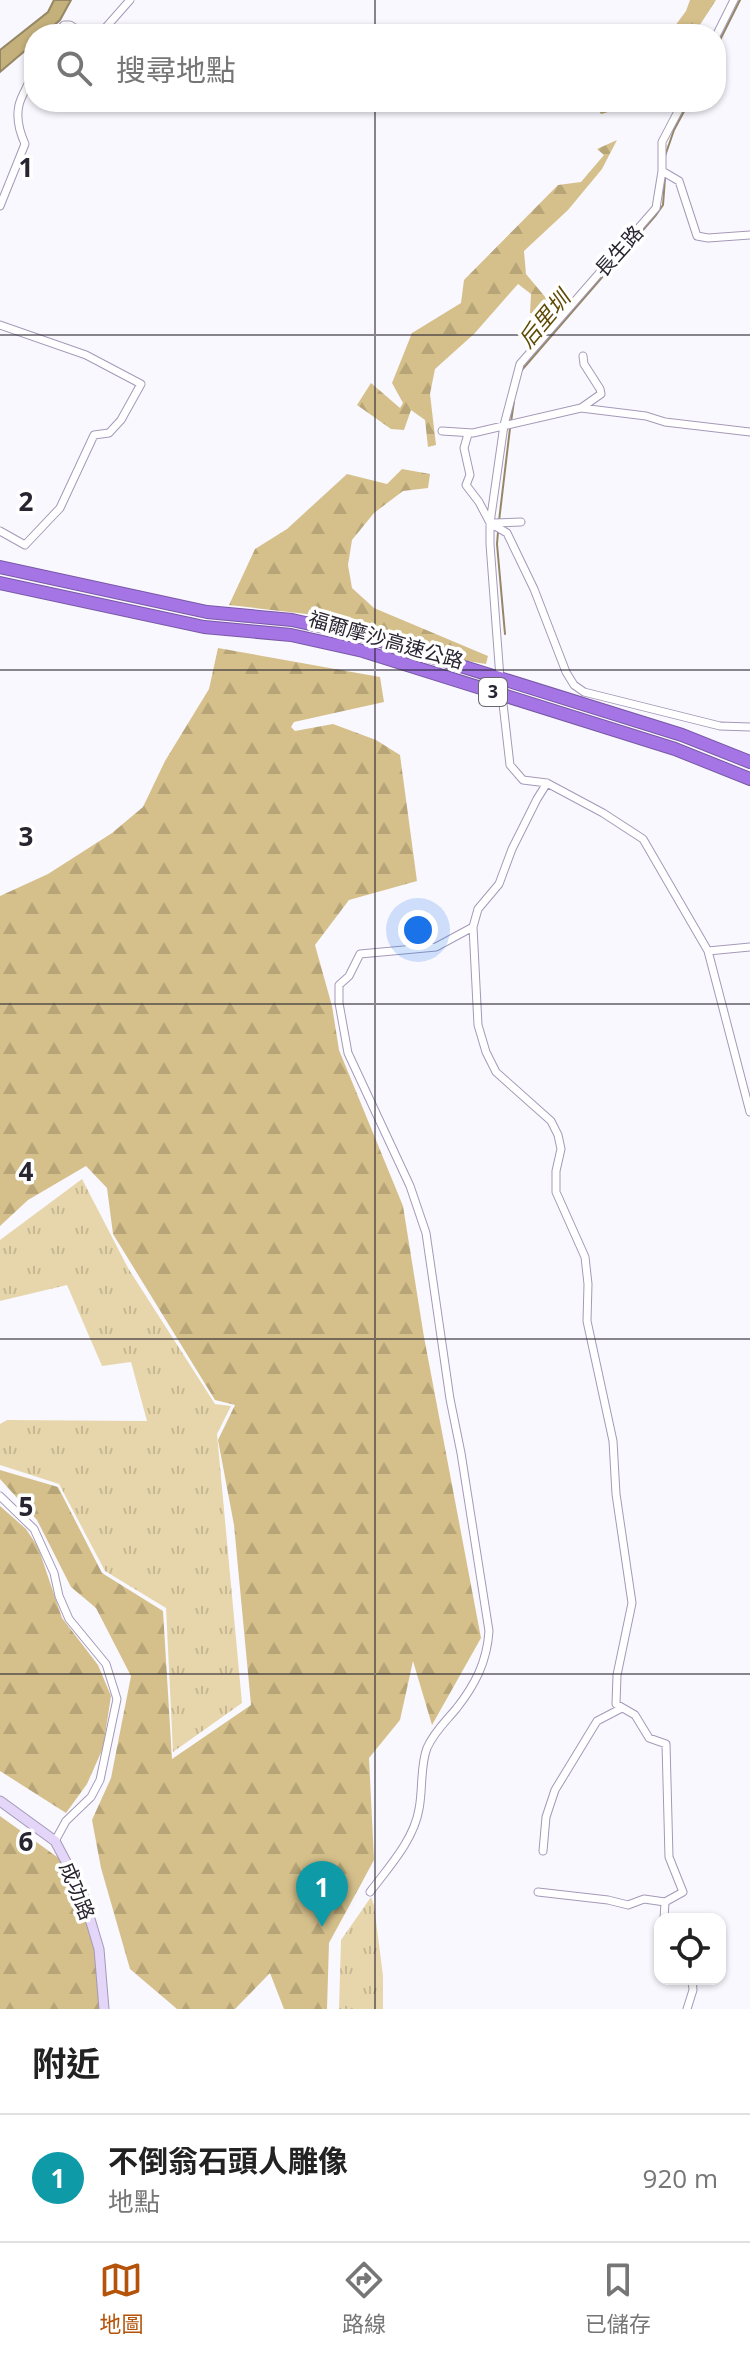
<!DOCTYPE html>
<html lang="zh-TW">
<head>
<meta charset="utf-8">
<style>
	body { margin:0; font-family:"Open Sans","Noto Sans TC",sans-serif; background:#f6f6f6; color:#222 }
	.controls { position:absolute; right:24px; bottom:24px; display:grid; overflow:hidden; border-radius:16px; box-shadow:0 2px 6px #0004 }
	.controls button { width:72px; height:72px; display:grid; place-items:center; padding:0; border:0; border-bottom:2px solid #e0e0e0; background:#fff; color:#222; font:40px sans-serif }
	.you { position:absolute; left:418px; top:930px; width:28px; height:28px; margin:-20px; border:6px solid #fff; border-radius:50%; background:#1a73e8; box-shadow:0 0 0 12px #1a73e833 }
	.badge { display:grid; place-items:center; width:52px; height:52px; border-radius:50%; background:#b45309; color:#fff; font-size:26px; font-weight:700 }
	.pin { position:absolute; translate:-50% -66px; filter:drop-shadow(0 2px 4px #0008) }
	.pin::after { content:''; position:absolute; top:42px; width:28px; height:24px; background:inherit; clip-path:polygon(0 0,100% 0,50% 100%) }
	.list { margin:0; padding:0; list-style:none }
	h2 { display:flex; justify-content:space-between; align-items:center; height:104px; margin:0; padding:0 32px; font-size:34px }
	h2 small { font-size:26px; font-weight:400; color:#767676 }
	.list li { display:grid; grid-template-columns:52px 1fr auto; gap:24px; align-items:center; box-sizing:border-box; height:128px; padding:0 32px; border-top:2px solid #e0e0e0 }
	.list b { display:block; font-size:30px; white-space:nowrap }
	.list p { margin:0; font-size:26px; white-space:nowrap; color:#767676 }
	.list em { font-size:26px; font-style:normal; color:#767676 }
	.icon { flex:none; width:44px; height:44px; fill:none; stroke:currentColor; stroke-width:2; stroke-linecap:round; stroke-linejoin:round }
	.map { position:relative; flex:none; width:750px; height:2009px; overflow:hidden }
	.search { position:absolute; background:#fff; box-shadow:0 2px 6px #0004; left:24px; right:24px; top:24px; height:88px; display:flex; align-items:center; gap:20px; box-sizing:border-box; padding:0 28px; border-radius:32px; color:#767676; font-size:30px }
	.sheet { height:232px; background:#fff }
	nav { display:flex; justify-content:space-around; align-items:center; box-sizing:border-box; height:112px; border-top:2px solid #e0e0e0; background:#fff; font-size:22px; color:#767676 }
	nav a { display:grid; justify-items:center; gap:4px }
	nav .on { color:#b45309 }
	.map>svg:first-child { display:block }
</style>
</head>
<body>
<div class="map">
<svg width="750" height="2009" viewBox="0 0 750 2009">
	<defs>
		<pattern id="grass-tufts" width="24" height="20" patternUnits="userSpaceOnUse" patternTransform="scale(2)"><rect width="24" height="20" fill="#e7d6ab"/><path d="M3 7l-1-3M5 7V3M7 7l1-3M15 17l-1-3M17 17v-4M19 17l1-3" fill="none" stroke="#c6b893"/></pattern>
		<pattern id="forest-firs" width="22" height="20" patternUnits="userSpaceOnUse" patternTransform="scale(2)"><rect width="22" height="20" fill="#d5c08b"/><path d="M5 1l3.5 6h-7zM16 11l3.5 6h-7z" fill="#b7a578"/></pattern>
	</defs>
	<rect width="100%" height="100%" fill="#faf8ff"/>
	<path fill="url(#grass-tufts)" d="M82,1179L128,1268L215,1404L231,1406L217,1434L242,1703L173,1752L166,1608L105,1571L59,1484L0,1465V1424L7,1420L147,1421L131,1362L102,1366L67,1285L0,1301V1240Z
		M371,1897L374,1905L383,1976V2009H339L341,1940Z"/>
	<path fill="url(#forest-firs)" d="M690,0H716L694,34H669L686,11Z
		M594,102H643L601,114Z
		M617,140L602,169L568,210L524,251L526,274L551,304L545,316L530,313L531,294L518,284L474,334L435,369L430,394L436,445L428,447L425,420L411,410L404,430L391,429L357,405L371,383L400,408L403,403L392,383L412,333L461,303L464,280L558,185L581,182L604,155L597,149Z
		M402,469L430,474L428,488L403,491L374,513L352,540L348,565L352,588L374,608L488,656L486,664L455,659L359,620L229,605L255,549L287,529L347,474L387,484Z
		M218,648L380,677L384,702L294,722L291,727L295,731L333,724L376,740L400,755L417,881L349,900L315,945L332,1006L339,1050L403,1206L424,1337L481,1638L432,1725L413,1661L400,1720L369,1758L374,1860L329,1943L327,2009H284L270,1973L235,2009H177L130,1969L101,1868L92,1820L111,1778L131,1676L96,1608L71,1587L37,1520L0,1479V1470L58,1487L102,1573L163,1611L172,1759L251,1705L234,1525L218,1440L235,1405L215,1400L113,1234L107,1188L86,1166L28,1200L0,1226V896L48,874L112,833L143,807L165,761L209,689Z
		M0,1506L26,1529L38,1547L62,1618L98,1665L111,1696L103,1748L87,1784L66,1813L0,1771Z
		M0,1816L60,1859L79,1900L97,1930L104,2009H0Z"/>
	<path fill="#c4b07b" stroke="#958664" stroke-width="2" d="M54,0H71L60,20L44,34H34V43L0,72V50L48,12Z"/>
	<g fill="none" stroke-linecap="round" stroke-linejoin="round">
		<path stroke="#958664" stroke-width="2" d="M716,48L740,0
			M665,156L674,130L689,102
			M521,371L656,215L663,205L665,178
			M511,422L514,401
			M499,521L510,428
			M498,532L497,544L505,634"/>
		<g stroke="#a499b8" stroke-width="9">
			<path id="street" d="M56,34L64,25H70L84,34
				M100,34L130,0
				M716,36L734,0
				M662,171L679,181L697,236L708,238L750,235
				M0,206L25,144C20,133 16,118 19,105C22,93 31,82 34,68
				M0,325L86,355L141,384L121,420L109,433L94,435L60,508L25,545L0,531
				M581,408L601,394L600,389L584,364L583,356
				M442,431L473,433L581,408L646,416L665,422L750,432
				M468,434L464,448L470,475L466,485L479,502L490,523L507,533L534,589L566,672L574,685L584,692L720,726L750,727
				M493,523L521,522
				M500,678L490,544V523L504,425L520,364L656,208L662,171V142L683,102
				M502,695L510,765L523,780L547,783L603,813L643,839L708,951L750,1112
				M473,927L478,1025L486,1052L496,1072L551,1121L558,1135L561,1149L556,1171V1192L585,1257L588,1284L587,1321L613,1441L616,1494L632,1603L617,1675L616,1704L635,1715L649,1738L666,1744L669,1857L683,1892L665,1902L664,1919
				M708,951L750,947
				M0,1496L34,1529L54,1573L59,1596L69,1619L106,1664L117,1699L100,1780L91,1797L66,1821L55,1841
				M543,1851L546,1817L555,1790L597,1721L622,1708
				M370,1892C388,1868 414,1840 419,1809C423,1789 420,1766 427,1748C434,1732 446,1721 456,1709C475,1685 487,1662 489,1631L461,1453L450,1399L426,1233L410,1186L348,1053L339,1003V985L349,976L360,954L436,947L473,927L478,909L499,884L512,849L537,799L547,783
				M538,1892L608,1900L628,1905L644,1899L665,1902
				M687,2009L693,1990L692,1979"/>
		</g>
		<g stroke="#a499b8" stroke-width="11">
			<path id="secondary" d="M0,1801L55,1841L82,1892L99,1949L104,2009"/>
		</g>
		<g stroke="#7959a6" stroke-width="14">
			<path id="highway" d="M0,567L207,612L292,620L368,637L682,735L750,762
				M0,583L204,627L291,635L363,651L675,749L750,779"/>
		</g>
		<use href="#street" stroke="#fff" stroke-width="7"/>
		<use href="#secondary" stroke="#e4d6f8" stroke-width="9"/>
		<use href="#highway" stroke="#a575e6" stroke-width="12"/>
	</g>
	<path fill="none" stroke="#282430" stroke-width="2" stroke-opacity="0.55" d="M375,0V34M375,102V2009M0,335H750M0,670H750M0,1004H750M0,1339H750M0,1674H750"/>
	<g text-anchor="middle" stroke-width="7" stroke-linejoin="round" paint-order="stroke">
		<rect fill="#fff" stroke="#68666e" stroke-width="2" x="479" y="678" width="28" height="28" rx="6"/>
		<g font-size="18" font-weight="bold" fill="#282430">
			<text x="493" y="698">3</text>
		</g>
		<g font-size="20" fill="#282430" stroke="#fff">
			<text transform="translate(619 251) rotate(-48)" y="7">長生路</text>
			<text transform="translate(386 640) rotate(16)" y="7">福爾摩沙高速公路</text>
			<text transform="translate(77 1891) rotate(68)" y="7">成功路</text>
		</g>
		<g font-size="22" font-style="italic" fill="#5f4a06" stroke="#fff">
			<text transform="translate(544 319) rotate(-50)" y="8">后里圳</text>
		</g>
	</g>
	<g font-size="26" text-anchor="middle" font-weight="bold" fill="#282430" stroke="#fff" stroke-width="7" stroke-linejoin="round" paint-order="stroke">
		<text x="26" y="177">1</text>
		<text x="26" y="511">2</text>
		<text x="26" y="846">3</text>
		<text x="26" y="1181">4</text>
		<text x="26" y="1516">5</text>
		<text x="26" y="1851">6</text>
	</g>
</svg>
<div class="controls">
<button><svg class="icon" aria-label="locate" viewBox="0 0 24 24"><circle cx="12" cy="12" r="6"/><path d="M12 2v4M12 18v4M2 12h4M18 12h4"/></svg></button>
</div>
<div class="you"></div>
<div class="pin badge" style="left:322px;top:1927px;background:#0f9aa8">1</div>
<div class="search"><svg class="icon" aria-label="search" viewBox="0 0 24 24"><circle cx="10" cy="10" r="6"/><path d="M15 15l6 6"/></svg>搜尋地點</div>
</div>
<section class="sheet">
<h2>附近<small></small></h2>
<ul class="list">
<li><span class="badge" style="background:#0f9aa8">1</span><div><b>不倒翁石頭人雕像</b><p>地點</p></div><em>920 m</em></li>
</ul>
</section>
<nav>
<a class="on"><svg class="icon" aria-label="map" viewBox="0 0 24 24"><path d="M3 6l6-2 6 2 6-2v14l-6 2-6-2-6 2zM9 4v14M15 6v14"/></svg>地圖</a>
<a><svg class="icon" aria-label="directions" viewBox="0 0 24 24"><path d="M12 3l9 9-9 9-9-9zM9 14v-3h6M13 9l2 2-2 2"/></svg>路線</a>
<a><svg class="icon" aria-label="saved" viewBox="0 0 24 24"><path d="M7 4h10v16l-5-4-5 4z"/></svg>已儲存</a>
</nav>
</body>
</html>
